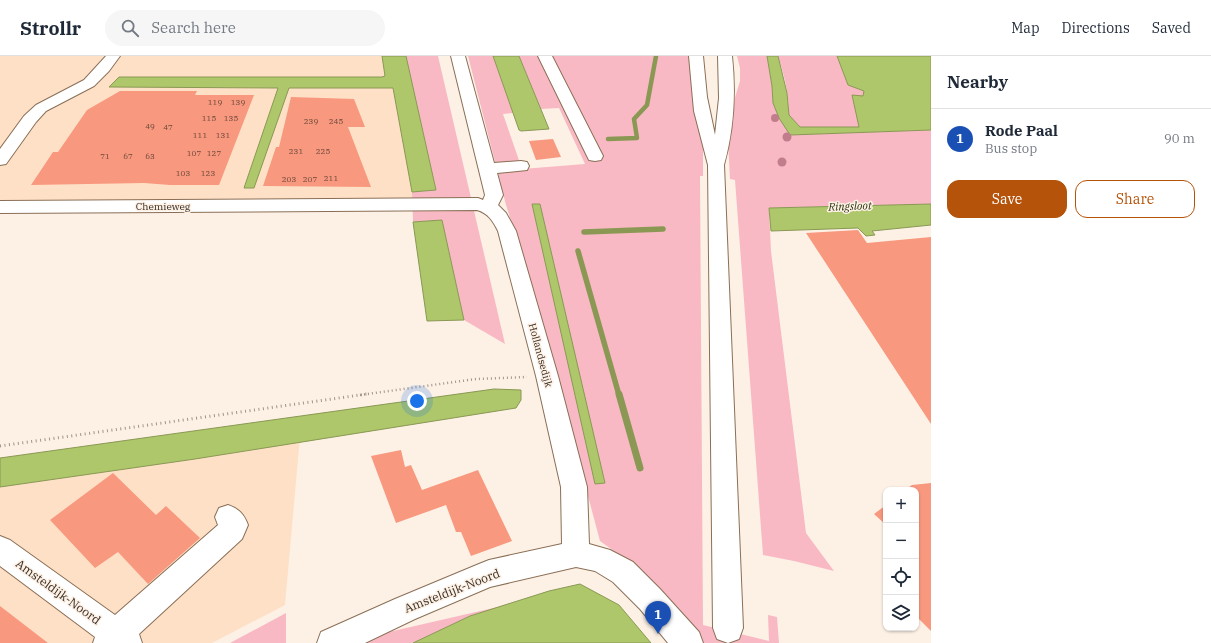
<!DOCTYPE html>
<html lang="en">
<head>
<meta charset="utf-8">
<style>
	body { margin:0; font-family:"IBM Plex Serif",serif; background:#f6f6f7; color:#1f2937 }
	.controls { position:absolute; right:12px; bottom:12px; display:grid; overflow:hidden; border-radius:8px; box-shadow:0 1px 3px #0004 }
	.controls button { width:36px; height:36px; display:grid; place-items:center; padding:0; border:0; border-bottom:1px solid #e0e1e3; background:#fff; color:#1f2937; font:20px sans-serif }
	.you { position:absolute; left:417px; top:345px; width:14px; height:14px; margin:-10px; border:3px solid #fff; border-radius:50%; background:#1a73e8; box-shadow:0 0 0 6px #1a73e833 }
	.badge { display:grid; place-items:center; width:26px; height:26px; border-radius:50%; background:#b45309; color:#fff; font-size:13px; font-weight:700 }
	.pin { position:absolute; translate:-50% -33px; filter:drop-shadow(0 1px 2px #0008) }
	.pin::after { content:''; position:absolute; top:21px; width:14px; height:12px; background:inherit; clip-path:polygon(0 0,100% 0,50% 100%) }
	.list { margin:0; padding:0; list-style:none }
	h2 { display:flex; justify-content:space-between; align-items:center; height:52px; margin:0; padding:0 16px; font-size:17px }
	h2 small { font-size:13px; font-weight:400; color:#747a83 }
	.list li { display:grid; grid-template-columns:26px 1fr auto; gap:12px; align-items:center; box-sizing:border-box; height:60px; padding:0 16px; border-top:1px solid #e0e1e3 }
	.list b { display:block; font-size:15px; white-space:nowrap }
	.list p { margin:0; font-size:13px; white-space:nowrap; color:#747a83 }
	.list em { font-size:13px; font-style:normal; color:#747a83 }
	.actions { display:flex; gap:8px; padding:12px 16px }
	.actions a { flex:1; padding:9px 0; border:1px solid #b45309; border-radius:12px; text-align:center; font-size:14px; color:#b45309 }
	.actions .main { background:#b45309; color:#fff }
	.icon { flex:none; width:22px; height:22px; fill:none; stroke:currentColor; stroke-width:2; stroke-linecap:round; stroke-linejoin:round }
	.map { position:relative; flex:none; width:931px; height:587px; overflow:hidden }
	header { display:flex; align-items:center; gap:24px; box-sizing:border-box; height:56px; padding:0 20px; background:#fff; border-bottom:1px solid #e0e1e3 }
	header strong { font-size:19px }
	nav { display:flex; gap:22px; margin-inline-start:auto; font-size:14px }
	.search { width:280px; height:36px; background:#f6f6f7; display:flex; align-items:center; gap:10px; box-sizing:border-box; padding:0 14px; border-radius:22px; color:#747a83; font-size:15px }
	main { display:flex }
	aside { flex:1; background:#fff }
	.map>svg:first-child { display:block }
</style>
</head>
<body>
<header>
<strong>Strollr</strong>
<div class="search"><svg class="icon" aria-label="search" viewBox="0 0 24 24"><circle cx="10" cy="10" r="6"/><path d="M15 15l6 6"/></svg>Search here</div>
<nav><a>Map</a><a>Directions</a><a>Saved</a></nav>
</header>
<main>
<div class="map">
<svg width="931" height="587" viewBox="0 0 931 587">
	<rect width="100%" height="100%" fill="#fdf1e6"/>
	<path fill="#fee0c6" d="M0,0H411L432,151L0,155Z
		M301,370L285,549L212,587H0V409Z"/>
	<path fill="#f8b9c4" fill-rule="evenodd" d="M406,0H438L505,288L464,264L442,164L413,166L412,136L436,134Z
		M468,0H493L513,57L503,58L522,113L585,108L559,52L541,53L519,0H691L703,83V120H700L703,569L769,585L768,559L777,561L779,587H702L625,503L600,485L534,237L506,149ZM532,148L605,426V427H595Z
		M737,0H767L772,30L773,47L790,79L931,74V148L769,152L771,195L806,477L834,515L794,505L763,499L735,124L730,123L728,85L733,48L740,25V12Z
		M778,0H837L848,29L864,35L863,40H852L860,71H800L788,59C790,40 784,19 778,0Z
		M502,550L470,560L413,587H361L380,578Z
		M286,557V587H230Z"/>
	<path fill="#adc76a" stroke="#8a9854" d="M382,0H406L436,134L412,136L393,32H289L254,132H244L278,32L109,31L119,21H382L385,20Z
		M493,0H519L549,73L521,75L519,74Z
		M767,0H778L787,37L789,59L800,71H859L852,39L863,40L864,35L848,29L837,0H931V74L790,79L779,62L773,47L772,30Z
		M532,148H540L605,427L595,428Z
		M931,148V169L872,175L875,179L866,180L858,172L771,175L769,152Z
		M442,164L464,264L427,265L413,166Z
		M494,333L521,334V344L516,352L195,403L0,431V402Z
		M580,528L619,549L651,587H413L470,560L549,535Z"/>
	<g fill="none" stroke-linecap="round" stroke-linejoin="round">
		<path stroke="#8a9854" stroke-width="4.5" d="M608,83L637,82L634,63L647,49L656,0"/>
		<path stroke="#8a9854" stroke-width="5.5" d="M584,176L663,173
			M578,195L619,339"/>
		<path stroke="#8a9854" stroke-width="7" d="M619,338L640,412"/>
	</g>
	<path fill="#f8987e" d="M120,35H197L195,39H254L219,129H170L144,127L31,129L53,96H58L87,54Z
		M291,41L354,43L365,71H348L371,131L263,130L276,91H279Z
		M553,83L561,101L536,104L529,85Z
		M858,174L867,187L931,181V368L806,177Z
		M401,394L405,411L411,409L422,434L478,414L512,485L471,500L461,476H456L446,449L396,467L371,400Z
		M113,417L156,459L166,450L200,482L148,528L118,496L95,512L50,464Z
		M931,427V575L916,560V434H905L912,429Z
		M886,449V469L874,458Z
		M0,550L48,587H0Z"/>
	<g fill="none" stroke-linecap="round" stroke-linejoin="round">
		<g stroke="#8a6f56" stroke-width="2">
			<path id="minor" d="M106,0H120L109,15L94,30L46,55L36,66L6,108L0,109V93L24,60L36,49L84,24Z
				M451,0H465L494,107L521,105L527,106L529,110L527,114L497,117L503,139L498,149L506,157L516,175L558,320L587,431L589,488L610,494L633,506L660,533L699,576L703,587H668L640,553L613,526L595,515L576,511L490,531L415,563L365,587H317L321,576L395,543L479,508L489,504L562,488L561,431L536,320L498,175C493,165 488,157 477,154L0,157V145L478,142L483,144L485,139Z
				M538,0H552L603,100L601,104L595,105L589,104L587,100Z
				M228,449C239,453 244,458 248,469L242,483L139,578L142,587H93L95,581L0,510V480L10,484L115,559L218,469L215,461L219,452Z"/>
		</g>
		<g stroke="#8a6f56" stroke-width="2">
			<path id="major" d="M689,0H703L707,41L715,79L719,42L718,0H732C736,37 734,73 724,109L743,572L739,583L728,587L717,583L713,572L708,109L694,55Z"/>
		</g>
		<path stroke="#a09489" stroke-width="2.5" stroke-dasharray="1 3" stroke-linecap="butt" d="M360,339L476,323L527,321"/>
		<path stroke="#a09489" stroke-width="3" stroke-dasharray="1 3.5" stroke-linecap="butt" d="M0,390L367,338"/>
		<use href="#minor" fill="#fff" fill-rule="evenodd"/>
		<use href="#major" fill="#fff" fill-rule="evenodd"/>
	</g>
	<g fill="#c27d8d">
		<circle cx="775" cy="62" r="4"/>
		<circle cx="787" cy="81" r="4.5"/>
		<circle cx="782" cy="106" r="4.5"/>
	</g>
	<g text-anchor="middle" stroke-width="3" stroke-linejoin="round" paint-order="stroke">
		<g font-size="8" fill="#684739">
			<text x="215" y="49">119</text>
			<text x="238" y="49">139</text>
			<text x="209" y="65">115</text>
			<text x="231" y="65">135</text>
			<text x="311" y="68">239</text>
			<text x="336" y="68">245</text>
			<text x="150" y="73">49</text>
			<text x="168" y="74">47</text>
			<text x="200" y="82">111</text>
			<text x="223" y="82">131</text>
			<text x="296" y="98">231</text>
			<text x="323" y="98">225</text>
			<text x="194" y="100">107</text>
			<text x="214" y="100">127</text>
			<text x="105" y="103">71</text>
			<text x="128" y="103">67</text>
			<text x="150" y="103">63</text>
			<text x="183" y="120">103</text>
			<text x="208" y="120">123</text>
			<text x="331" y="125">211</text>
			<text x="289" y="126">203</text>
			<text x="310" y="126">207</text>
		</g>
		<g font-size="10" fill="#382c22" stroke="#fdf1e6">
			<text x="163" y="154">Chemieweg</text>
			<text transform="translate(541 299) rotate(75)" y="4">Hollandsedijk</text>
		</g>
		<g font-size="11" font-style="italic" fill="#29330c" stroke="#fdf1e6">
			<text transform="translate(850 150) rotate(-2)" y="4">Ringsloot</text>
		</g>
		<g font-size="12" fill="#382c22" stroke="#fdf1e6">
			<text transform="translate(452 535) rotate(-21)" y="4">Amsteldijk-Noord</text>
			<text transform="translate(58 536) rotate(36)" y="4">Amsteldijk-Noord</text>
		</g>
	</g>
</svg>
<div class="controls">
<button>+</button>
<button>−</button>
<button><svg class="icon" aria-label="locate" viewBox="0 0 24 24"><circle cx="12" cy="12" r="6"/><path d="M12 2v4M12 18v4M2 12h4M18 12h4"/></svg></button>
<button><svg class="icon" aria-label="layers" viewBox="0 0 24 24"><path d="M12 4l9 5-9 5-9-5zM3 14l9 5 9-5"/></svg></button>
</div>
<div class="you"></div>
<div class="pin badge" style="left:658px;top:578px;background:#1a4fb4">1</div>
</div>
<aside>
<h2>Nearby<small></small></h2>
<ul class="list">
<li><span class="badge" style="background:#1a4fb4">1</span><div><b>Rode Paal</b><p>Bus stop</p></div><em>90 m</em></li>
</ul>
<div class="actions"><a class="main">Save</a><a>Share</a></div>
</aside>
</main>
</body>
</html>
